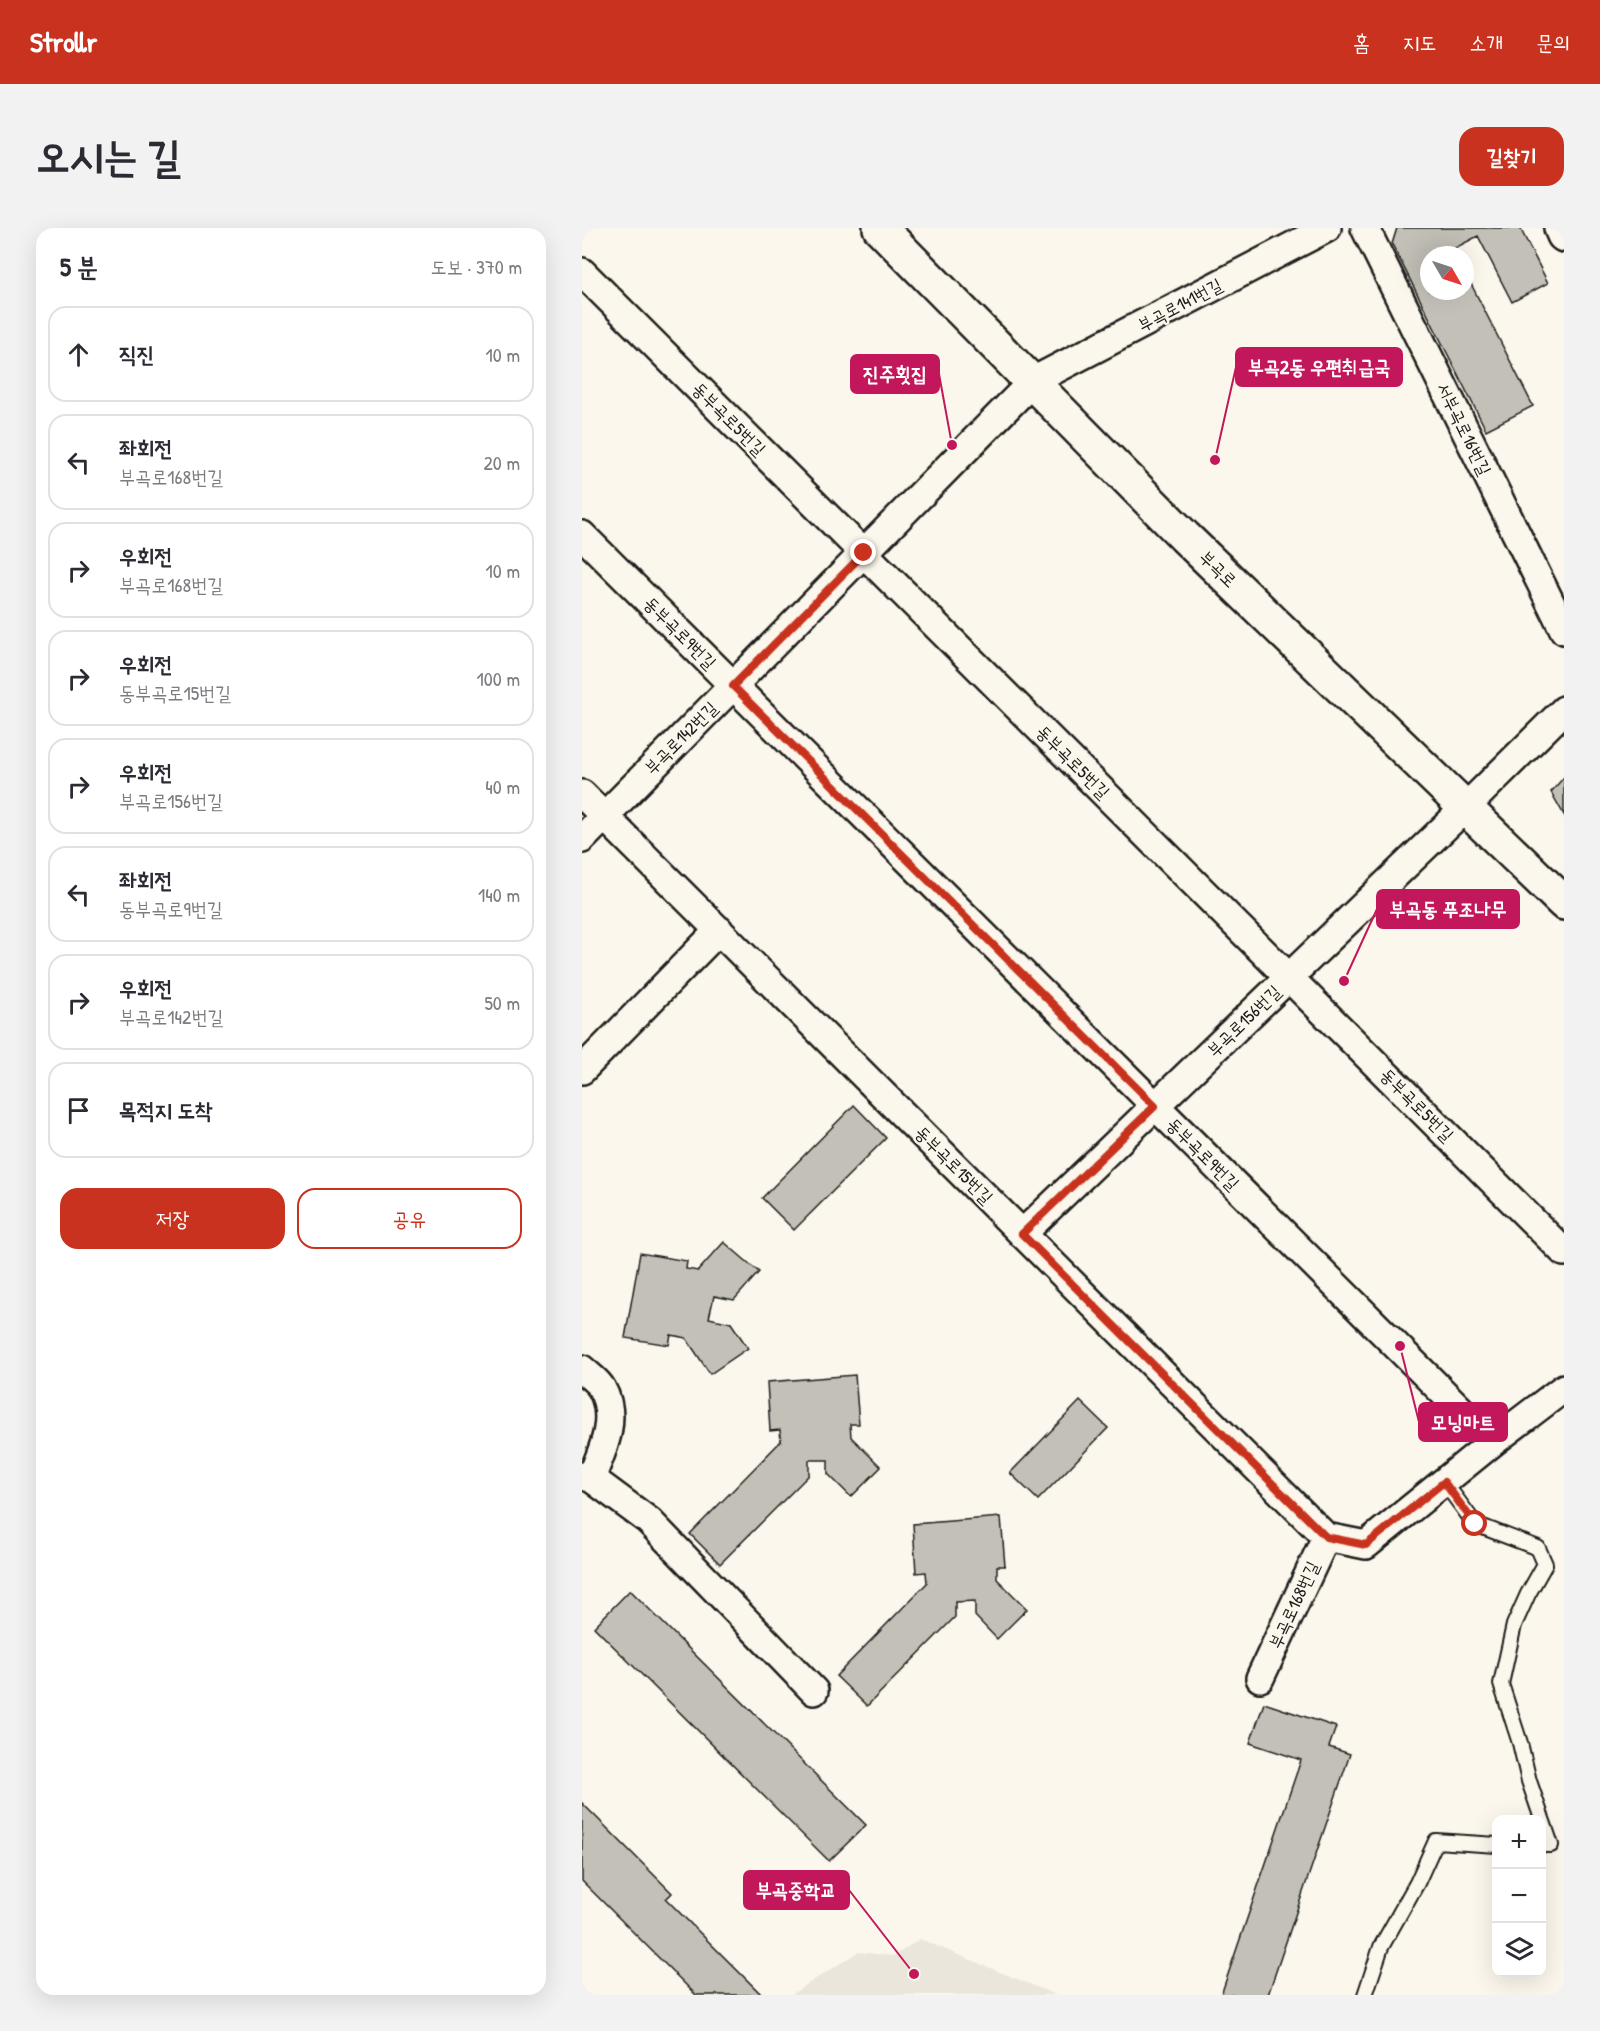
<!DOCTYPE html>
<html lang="ko">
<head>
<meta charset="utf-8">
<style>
	body { margin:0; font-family:"Patrick Hand","Poor Story",sans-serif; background:#f2f2f3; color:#2b2b33 }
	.controls { position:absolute; right:18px; bottom:18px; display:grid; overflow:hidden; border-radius:12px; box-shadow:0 6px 24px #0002 }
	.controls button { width:54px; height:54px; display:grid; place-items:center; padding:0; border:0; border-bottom:2px solid #e1e1e2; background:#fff; color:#2b2b33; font:30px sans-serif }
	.compass { position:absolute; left:838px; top:18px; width:54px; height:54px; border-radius:50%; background:#fff; box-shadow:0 6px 24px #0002; rotate:129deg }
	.stop { position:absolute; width:18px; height:18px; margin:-14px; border:4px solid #c8321e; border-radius:50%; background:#fff }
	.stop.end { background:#c8321e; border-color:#fff; box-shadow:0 2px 6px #0008 }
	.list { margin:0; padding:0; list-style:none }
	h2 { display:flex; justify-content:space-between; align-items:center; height:78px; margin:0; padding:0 24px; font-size:26px }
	h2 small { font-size:20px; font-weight:400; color:#7c7c81 }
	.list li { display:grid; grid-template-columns:39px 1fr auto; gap:18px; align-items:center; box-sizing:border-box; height:96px; margin:0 12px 12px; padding:0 12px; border:2px solid #e1e1e2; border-radius:18px }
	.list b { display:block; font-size:22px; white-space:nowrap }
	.list p { margin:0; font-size:20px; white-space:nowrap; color:#7c7c81 }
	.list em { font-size:20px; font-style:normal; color:#7c7c81 }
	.actions { display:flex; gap:12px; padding:18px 24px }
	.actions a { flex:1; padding:14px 0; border:2px solid #c8321e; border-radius:18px; text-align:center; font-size:21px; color:#c8321e }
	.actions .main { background:#c8321e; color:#fff }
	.icon { flex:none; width:33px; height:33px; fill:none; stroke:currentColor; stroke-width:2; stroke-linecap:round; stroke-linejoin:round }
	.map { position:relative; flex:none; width:982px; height:1767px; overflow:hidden; border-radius:18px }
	header { display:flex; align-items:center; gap:36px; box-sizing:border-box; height:84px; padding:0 30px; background:#c8321e; color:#fff }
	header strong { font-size:28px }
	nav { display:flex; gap:33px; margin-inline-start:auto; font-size:21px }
	.intro { display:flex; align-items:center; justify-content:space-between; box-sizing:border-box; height:144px; padding:0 36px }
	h1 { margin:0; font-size:42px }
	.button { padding:15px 27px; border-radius:18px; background:#c8321e; color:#fff; font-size:21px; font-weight:700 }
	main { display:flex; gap:36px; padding:0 36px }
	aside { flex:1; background:#fff; border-radius:18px; box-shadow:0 6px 24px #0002 }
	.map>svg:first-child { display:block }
</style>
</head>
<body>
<header>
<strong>Strollr</strong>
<nav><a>홈</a><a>지도</a><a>소개</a><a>문의</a></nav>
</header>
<div class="intro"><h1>오시는 길</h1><a class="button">길찾기</a></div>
<main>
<aside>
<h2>5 분<small>도보 · 370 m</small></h2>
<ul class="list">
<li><svg class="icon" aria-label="ahead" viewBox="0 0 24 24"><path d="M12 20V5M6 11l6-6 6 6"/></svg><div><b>직진</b></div><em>10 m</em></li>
<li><svg class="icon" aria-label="left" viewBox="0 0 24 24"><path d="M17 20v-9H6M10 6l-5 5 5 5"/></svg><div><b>좌회전</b><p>부곡로168번길</p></div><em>20 m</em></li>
<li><svg class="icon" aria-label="right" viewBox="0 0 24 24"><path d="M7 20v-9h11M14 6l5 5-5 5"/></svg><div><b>우회전</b><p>부곡로168번길</p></div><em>10 m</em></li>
<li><svg class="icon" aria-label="right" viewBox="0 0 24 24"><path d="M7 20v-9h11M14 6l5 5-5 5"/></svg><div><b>우회전</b><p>동부곡로15번길</p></div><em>100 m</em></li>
<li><svg class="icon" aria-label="right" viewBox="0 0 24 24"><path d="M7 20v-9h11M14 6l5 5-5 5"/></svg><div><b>우회전</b><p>부곡로156번길</p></div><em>40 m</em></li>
<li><svg class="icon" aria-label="left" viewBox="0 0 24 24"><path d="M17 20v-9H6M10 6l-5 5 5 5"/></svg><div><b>좌회전</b><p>동부곡로9번길</p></div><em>140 m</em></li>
<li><svg class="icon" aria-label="right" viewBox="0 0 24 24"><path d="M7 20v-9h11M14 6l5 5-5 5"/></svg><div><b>우회전</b><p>부곡로142번길</p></div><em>50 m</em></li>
<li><svg class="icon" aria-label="arrive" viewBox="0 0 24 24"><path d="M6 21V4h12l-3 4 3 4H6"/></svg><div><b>목적지 도착</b></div></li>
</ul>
<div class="actions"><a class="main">저장</a><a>공유</a></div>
</aside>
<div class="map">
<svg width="982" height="1767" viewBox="0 0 982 1767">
	<rect width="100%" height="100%" fill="#fbf7ec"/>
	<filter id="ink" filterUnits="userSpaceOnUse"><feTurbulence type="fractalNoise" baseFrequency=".0167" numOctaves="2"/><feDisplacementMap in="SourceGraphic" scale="12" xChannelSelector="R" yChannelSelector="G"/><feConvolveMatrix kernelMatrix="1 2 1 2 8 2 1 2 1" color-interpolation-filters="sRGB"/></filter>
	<g filter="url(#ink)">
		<path fill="#eae6dc" d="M338,1711L474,1767H211L213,1764L276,1724L312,1728Z"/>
		<path fill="#c3c0b8" stroke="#1c1c1c" stroke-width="1.5" d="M815,0H938L966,55L930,74L896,8L871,21L874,27H847V63H883V44L951,178L904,202L810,16Z
			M982,549V587L969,564Z
			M272,877L304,910L212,1002L180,970Z
			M142,1014L177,1044L152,1072L132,1068L127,1090L149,1095L166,1120L128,1146L104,1110L89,1107L87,1117L43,1110L58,1025L105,1033L104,1041L116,1043Z
			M273,1147L277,1196H268L269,1209L299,1239L269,1269L246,1246V1232H227V1247L138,1336L108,1306L199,1213L198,1202L188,1203L185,1154Z
			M498,1173L526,1200L456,1272L428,1245Z
			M419,1289L423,1338H415V1351L445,1381L415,1411L393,1388V1373L373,1374V1389L285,1478L254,1448L345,1355L344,1344L334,1345L331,1296Z
			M48,1362L284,1597L247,1633L12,1399Z
			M682,1475L754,1499L747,1519L768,1526L686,1767H639L719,1532L668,1515Z
			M0,1575L90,1665L84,1671L180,1767H114L0,1653Z"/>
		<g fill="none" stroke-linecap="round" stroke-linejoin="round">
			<g stroke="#1c1c1c" stroke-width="18">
				<path id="service" d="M862,1254L893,1296L956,1320L963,1336L946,1366L932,1397L919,1456L938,1515L947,1553L969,1617H960
					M783,1767L799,1719L835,1655L854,1613L915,1617"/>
			</g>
			<g stroke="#1c1c1c" stroke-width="32">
				<path id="minor" d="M783,0L982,402
					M0,44L982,1024
					M0,307L911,1214
					M0,566L744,1309
					M0,611L451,153L745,0
					M0,842L137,702
					M440,1006L883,580L982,482
					M0,1141C6,1147 16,1153 20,1161C36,1190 21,1222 9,1250
					M0,1248L9,1250L67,1293L232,1463
					M678,1450L744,1309L784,1317L911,1214L982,1160"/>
			</g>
			<g stroke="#1c1c1c" stroke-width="38">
				<path id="tertiary" d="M298,0L603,309L982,675"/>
			</g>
			<g stroke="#1c1c1c" stroke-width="38">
				<path id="primary" d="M979,0L982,7"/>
			</g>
			<use href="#service" stroke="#fbf7ec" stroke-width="14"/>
			<use href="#minor" stroke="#fbf7ec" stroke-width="27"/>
			<use href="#tertiary" stroke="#fbf7ec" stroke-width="33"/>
			<use href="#primary" stroke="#fbf7ec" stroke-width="33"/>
		</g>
	</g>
	<g fill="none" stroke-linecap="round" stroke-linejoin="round" filter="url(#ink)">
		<path stroke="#c8321e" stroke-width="8" d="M282,325L151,458L573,878L440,1006L744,1309L784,1317L862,1254L893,1296"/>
	</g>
	<g text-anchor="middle" stroke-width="4.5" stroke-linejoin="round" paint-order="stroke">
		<g font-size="18" fill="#1c1c1c" stroke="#fbf7ec">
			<text transform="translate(598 77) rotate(-28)" y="6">부곡로141번길</text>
			<text transform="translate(147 191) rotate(45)" y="6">동부곡로5번길</text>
			<text transform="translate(882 201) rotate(64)" y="6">서부곡로16번길</text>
			<text transform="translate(636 341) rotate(44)" y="6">부곡로</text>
			<text transform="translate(98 405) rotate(45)" y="6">동부곡로9번길</text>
			<text transform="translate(99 510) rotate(-45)" y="6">부곡로142번길</text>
			<text transform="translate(491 534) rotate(45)" y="6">동부곡로5번길</text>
			<text transform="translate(662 793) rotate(-44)" y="6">부곡로156번길</text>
			<text transform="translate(835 877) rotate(45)" y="6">동부곡로5번길</text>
			<text transform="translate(621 926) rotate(45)" y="6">동부곡로9번길</text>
			<text transform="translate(372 937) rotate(45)" y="6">동부곡로15번길</text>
			<text transform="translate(712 1377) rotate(-65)" y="6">부곡로168번길</text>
		</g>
	</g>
	<path fill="none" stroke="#c2185b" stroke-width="2" d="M633 232L654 139M370 217L357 146M762 753L795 681M818 1118L837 1194M332 1746L267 1662"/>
	<g fill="#c2185b" stroke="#fbf7ec" stroke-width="2">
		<circle cx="633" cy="232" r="6"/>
		<circle cx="370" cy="217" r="6"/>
		<circle cx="762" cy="753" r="6"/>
		<circle cx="818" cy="1118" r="6"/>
		<circle cx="332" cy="1746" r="6"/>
	</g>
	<g fill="#c2185b" stroke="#c2185b" stroke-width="2">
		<rect x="654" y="120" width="166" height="38" rx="6"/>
		<rect x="269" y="127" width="88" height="38" rx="6"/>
		<rect x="795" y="662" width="142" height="38" rx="6"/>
		<rect x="837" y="1175" width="88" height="38" rx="6"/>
		<rect x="162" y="1643" width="105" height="38" rx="6"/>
	</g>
	<g font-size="20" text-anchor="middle" font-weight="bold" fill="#fff">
		<text x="737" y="146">부곡2동 우편취급국</text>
		<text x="313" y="153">진주횟집</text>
		<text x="866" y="688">부곡동 푸조나무</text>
		<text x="881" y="1201">모닝마트</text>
		<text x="214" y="1669">부곡중학교</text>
	</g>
</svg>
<div class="controls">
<button>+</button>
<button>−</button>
<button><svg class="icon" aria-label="layers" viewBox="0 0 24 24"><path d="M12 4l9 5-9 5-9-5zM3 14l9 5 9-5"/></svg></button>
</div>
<svg class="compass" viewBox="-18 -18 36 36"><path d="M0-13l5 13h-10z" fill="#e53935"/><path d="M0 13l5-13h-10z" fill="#7c7c81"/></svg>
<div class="stop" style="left:893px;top:1296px"></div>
<div class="stop end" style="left:282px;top:325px"></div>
</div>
</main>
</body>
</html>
